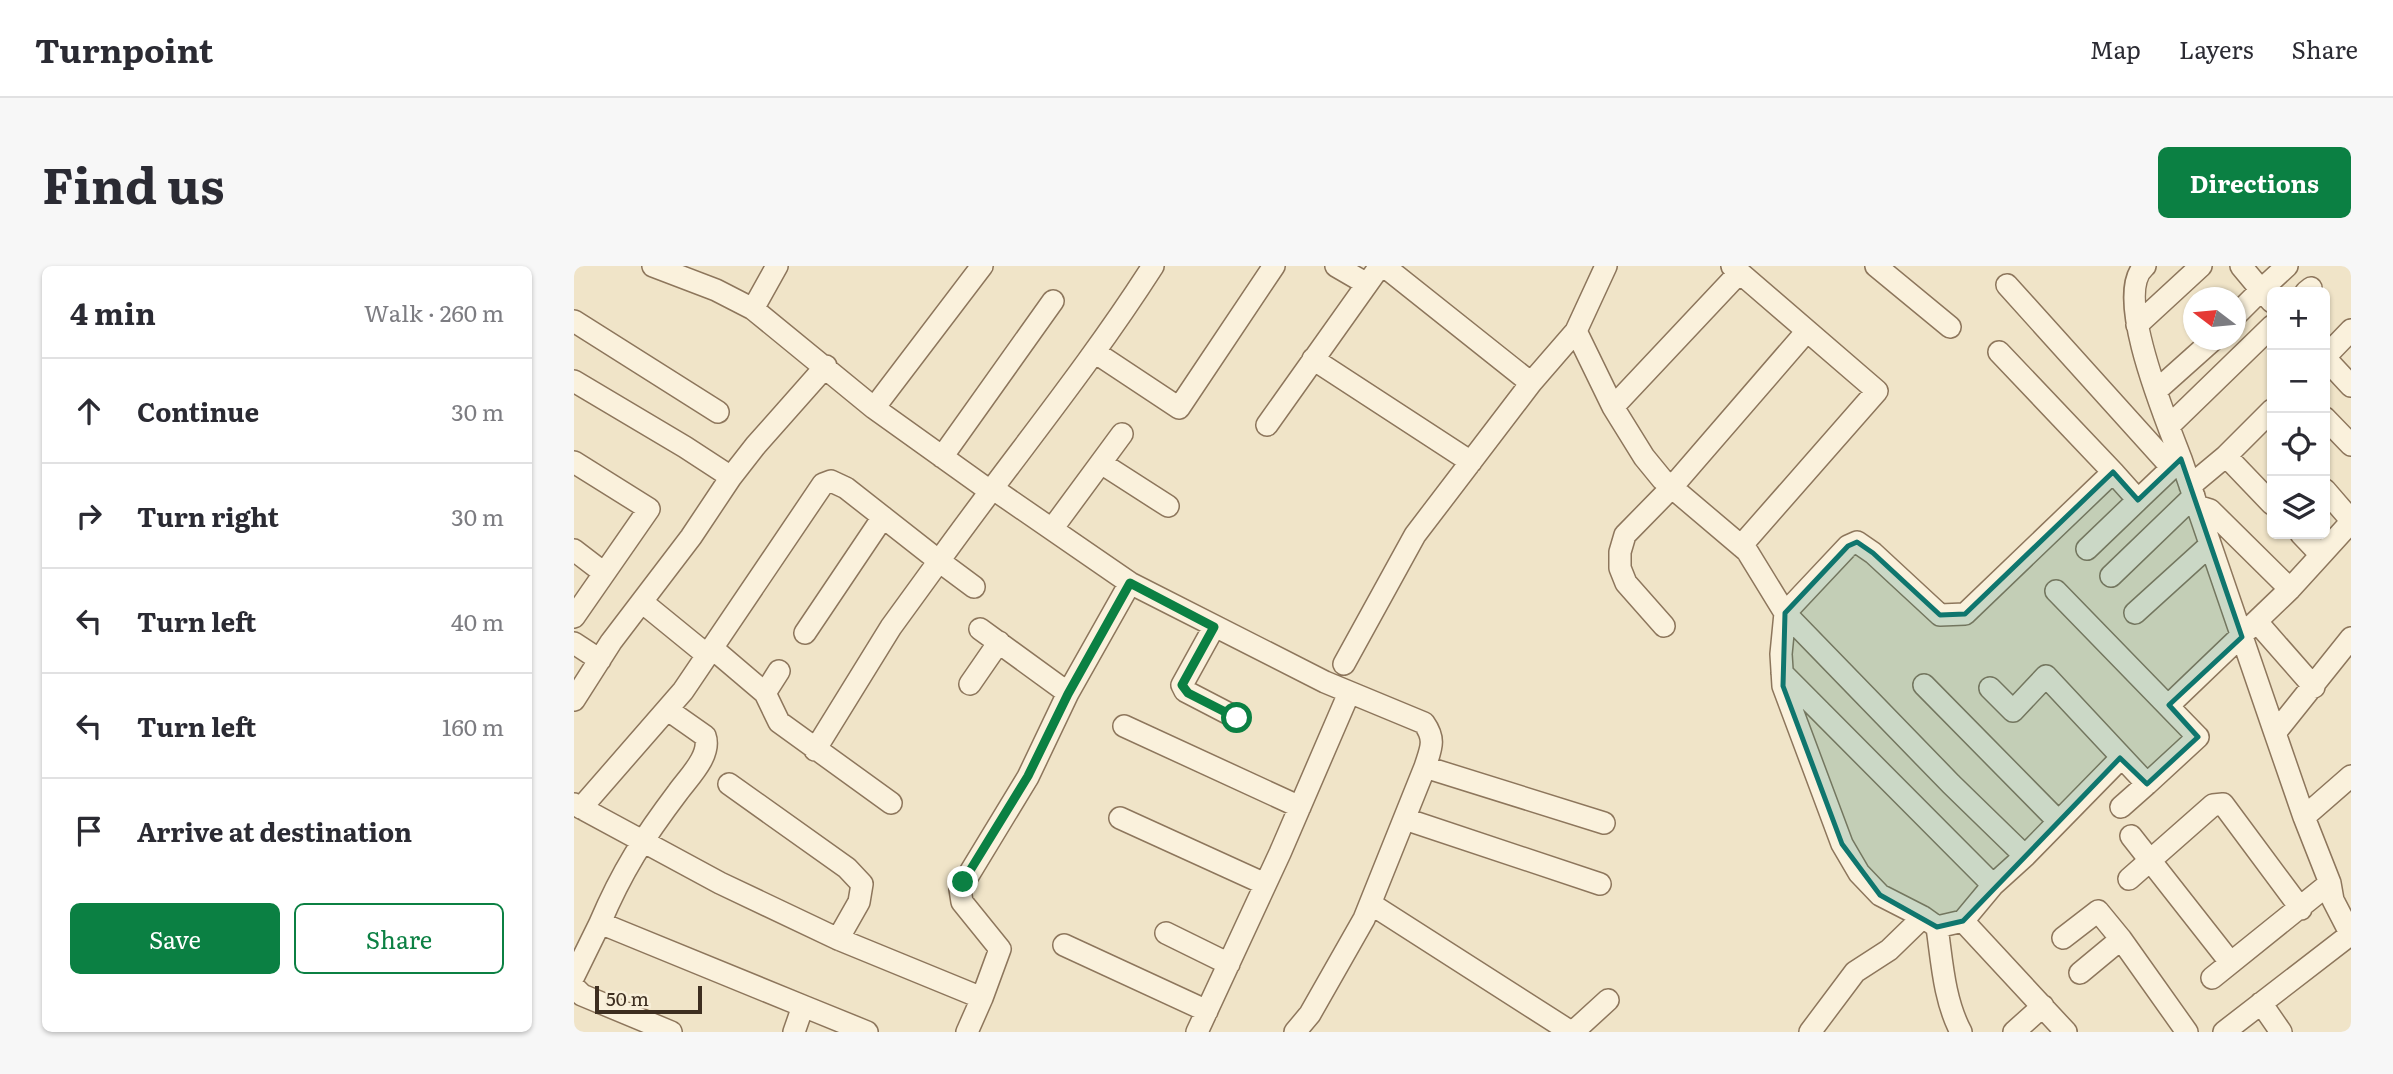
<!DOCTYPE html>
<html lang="en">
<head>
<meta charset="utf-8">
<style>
	body { margin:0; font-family:Literata,serif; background:#f7f7f7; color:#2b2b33 }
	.controls { position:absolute; right:21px; top:21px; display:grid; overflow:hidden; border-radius:10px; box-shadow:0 2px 5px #0004 }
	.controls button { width:63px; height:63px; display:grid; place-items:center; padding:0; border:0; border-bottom:2px solid #e1e1e2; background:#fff; color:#2b2b33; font:35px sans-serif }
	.compass { position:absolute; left:1609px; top:21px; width:63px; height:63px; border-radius:50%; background:#fff; box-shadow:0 2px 5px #0004; rotate:286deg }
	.scale { position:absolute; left:21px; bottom:18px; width:107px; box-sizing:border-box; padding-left:7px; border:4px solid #3d2e20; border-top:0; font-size:19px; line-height:24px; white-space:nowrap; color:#3d2e20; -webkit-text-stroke:5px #f7eed8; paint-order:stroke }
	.stop { position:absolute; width:21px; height:21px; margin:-16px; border:5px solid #0b8043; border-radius:50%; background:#fff }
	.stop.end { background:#0b8043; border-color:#fff; box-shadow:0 2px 7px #0008 }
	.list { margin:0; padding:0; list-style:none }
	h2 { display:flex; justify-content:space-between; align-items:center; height:91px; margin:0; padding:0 28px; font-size:30px }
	h2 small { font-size:23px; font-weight:400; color:#7c7c81 }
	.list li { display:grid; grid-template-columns:46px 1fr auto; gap:21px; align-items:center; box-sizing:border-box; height:105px; padding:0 28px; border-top:2px solid #e1e1e2 }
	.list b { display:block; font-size:26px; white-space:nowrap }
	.list em { font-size:23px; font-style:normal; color:#7c7c81 }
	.actions { display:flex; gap:14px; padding:21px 28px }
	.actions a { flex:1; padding:16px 0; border:2px solid #0b8043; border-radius:10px; text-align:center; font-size:24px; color:#0b8043 }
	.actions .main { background:#0b8043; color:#fff }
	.icon { flex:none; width:38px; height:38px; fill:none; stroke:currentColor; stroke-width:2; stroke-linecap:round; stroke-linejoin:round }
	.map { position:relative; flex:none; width:1777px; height:766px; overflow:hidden; border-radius:10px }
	header { display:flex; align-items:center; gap:42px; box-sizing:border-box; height:98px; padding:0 35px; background:#fff; border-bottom:2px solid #e1e1e2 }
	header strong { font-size:33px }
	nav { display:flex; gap:38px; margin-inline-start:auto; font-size:24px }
	.intro { display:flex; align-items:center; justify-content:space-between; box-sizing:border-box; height:168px; padding:0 42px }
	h1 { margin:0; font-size:49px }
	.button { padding:18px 32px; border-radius:10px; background:#0b8043; color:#fff; font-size:24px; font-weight:700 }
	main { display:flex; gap:42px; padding:0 42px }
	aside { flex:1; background:#fff; border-radius:10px; box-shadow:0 2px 5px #0004 }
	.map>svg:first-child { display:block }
</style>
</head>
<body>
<header>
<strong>Turnpoint</strong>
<nav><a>Map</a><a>Layers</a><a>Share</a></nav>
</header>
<div class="intro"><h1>Find us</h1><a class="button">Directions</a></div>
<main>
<aside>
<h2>4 min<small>Walk · 260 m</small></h2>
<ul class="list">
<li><svg class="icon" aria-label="ahead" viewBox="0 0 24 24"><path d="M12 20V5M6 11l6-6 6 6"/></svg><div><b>Continue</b></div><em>30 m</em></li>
<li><svg class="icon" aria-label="right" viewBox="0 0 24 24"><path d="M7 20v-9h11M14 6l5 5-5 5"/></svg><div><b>Turn right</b></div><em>30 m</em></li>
<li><svg class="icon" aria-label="left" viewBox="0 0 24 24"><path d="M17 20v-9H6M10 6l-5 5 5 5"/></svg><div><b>Turn left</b></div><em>40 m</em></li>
<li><svg class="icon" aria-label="left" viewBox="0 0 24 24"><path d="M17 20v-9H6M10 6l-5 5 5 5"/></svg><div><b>Turn left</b></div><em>160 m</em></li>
<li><svg class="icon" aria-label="arrive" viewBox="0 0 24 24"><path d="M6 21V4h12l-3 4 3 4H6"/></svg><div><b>Arrive at destination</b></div></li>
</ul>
<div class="actions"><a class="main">Save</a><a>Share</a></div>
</aside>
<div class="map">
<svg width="1777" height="766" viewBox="0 0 1777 766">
	<rect width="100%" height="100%" fill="#f0e4c8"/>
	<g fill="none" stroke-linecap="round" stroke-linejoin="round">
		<g stroke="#8d765c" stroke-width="24">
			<path id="minor" d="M79,0L142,24L179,43L300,142L416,225
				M762,0L793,18
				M810,0L957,117
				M1158,0L1303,125L1167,280
				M1302,0L1376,61
				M1667,0L1687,24L1713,0
				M1433,19L1598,202
				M1732,26L1737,22
				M179,43L203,0
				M1661,50L1687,24L1698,36
				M0,55L144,146
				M1563,59L1627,0
				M1002,65L1039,141L1070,191L1088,213L1173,285L1211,347L1207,388L1209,420L1268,578L1285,607L1306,629L1349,651L1363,661C1368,696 1370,734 1387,766
				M1425,86L1539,206
				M522,87L605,142L700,0
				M1751,91L1777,64
				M1751,92L1777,120
				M739,93L897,196
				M0,115L111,181L157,211
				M1583,124L1639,74
				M1039,141L1165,7
				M300,142L408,0
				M1751,152L1777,179
				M693,159L806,0
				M1595,160L1698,60
				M1652,190L1698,144
				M368,191L479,35
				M1607,193L1701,467
				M0,196L75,243L0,351
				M527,197L594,240
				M1616,220L1652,190L1698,238
				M418,222L556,317L751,416L850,457C862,474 857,482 851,501L790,653L736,748L721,766
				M1751,224L1777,254
				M1623,240L1636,244L1716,323
				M478,263L548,168
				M1513,283L1564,234
				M0,284L30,307
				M1747,289L1777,256
				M1537,310L1620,230
				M68,336L133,389
				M1561,347L1636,279
				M1683,356L1740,421
				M1090,360L1052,317L1046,302V286L1051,269L1098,221L1233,65
				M640,361L608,419L611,425L663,452
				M406,363L494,427L556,317
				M231,367L309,251
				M1777,372L1701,467L1730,551L1756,617L1759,634L1777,669
				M0,377L26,394
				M138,382L191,427L205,456L317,537
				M770,398L841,269L957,117L1002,65L1032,0
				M1208,407L1419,619
				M396,418L425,376
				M1350,419L1484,555
				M1416,422L1439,445L1472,410L1573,518L1624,471L1482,325
				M191,427L205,405
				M0,434L37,376L117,271L157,211L182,179L252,100
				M1595,439L1716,323L1747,289L1727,268
				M94,444L131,470C138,489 114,512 104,526C70,571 48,605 26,657L229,740L220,766
				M550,460L726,541
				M241,484L317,361L365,295L400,321
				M851,501L1030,557
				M155,518L273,602L288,618L285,636L264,673
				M0,538L146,617L264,673L408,732L393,766
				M1547,541L1573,518
				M7,542L109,425L249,218L257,215L272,222L365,295C436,196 513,103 579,0
				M1730,551L1777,510
				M546,552L691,618
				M831,553L1026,618
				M1557,570L1656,696
				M1451,590L1547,492
				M1555,613L1639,539L1649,538L1727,643
				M797,638L997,766
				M1389,655L1492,766
				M1363,661L1389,655L1419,619L1451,590L1377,518L1211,347L1274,280L1283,276L1299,287L1366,349L1391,348L1539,206L1564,234L1607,193C1594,158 1538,27 1571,0
				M592,667L655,698
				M1489,672L1524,645L1547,673L1613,766
				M490,679L633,745
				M1506,707L1547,673
				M0,710L26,657
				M1638,712L1756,617
				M0,721L8,729L97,766
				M408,732L426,683L388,636L386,623L454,511L494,427
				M1687,737L1707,766
				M229,740L293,766
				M623,766L706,587L775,427
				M999,766L1034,734
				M1236,766L1281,706L1315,684L1349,651
				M1440,766L1469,740
				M1650,766L1777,668"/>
		</g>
		<use href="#minor" stroke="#faf1dc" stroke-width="21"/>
	</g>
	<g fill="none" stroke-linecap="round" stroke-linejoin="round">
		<path stroke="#0b8043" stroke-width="9" d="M389,616L454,510L494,428L556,317L640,361L608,419L614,427L663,452"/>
	</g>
	<path fill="#0f766e" fill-opacity="0.2" stroke="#0f766e" stroke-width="5" stroke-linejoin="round" d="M1607,193L1668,371L1595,439L1624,471L1573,518L1546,492L1389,655L1363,661L1306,629L1268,578L1209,420L1211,347L1274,280L1283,276L1299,287L1366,349L1391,348L1539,206L1564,234Z"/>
</svg>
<div class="controls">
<button>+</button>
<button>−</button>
<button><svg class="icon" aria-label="locate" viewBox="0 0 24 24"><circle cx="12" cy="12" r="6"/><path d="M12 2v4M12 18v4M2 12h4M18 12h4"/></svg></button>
<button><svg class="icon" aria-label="layers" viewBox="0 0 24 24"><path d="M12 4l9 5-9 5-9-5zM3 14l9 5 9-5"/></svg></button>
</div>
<svg class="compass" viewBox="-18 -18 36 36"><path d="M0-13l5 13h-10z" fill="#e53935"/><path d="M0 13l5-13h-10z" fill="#7c7c81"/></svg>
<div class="scale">50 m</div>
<div class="stop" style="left:663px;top:452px"></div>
<div class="stop end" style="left:389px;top:616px"></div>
</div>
</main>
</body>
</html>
